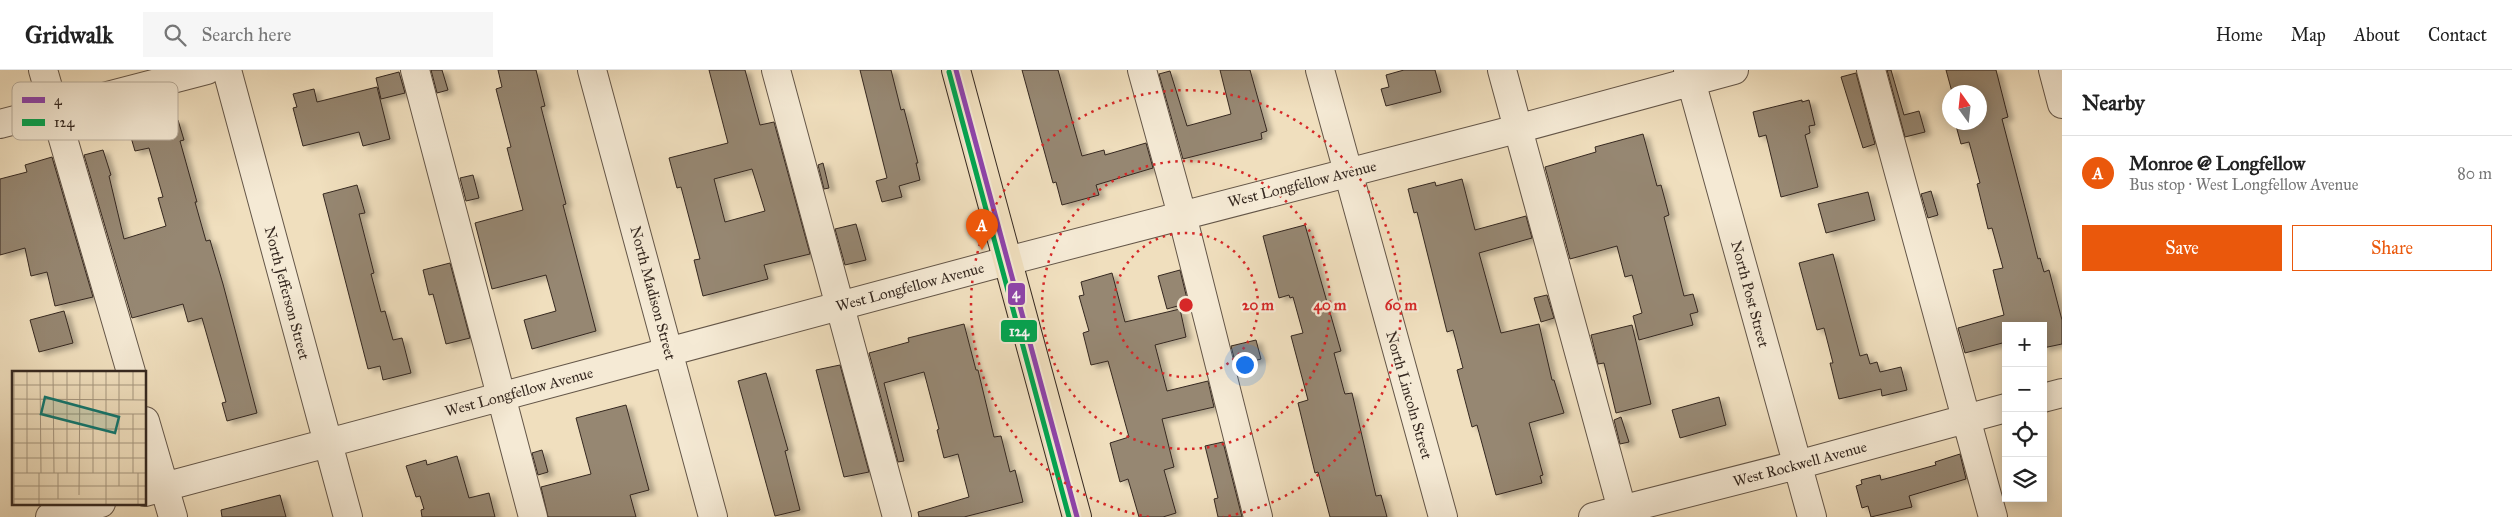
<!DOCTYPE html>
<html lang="en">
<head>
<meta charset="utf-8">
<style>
	body { margin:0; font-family:"IM FELL Great Primer",serif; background:#f6f6f6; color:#222 }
	.controls { position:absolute; right:15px; bottom:15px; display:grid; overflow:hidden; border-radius:0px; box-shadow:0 2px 12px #0003 }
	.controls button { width:45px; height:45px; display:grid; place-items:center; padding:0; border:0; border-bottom:1px solid #e0e0e0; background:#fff; color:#222; font:25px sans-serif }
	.compass { position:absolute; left:1942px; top:15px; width:45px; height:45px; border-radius:50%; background:#fff; box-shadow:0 2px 12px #0003; rotate:345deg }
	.you { position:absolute; left:1244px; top:294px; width:18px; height:18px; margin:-12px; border:4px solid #fff; border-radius:50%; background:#1a73e8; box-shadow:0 0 0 8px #1a73e833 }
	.badge { display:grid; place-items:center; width:32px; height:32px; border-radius:50%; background:#ea580c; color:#fff; font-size:16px; font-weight:700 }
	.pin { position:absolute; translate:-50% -41px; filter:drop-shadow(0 1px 2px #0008) }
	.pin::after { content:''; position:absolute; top:26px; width:18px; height:15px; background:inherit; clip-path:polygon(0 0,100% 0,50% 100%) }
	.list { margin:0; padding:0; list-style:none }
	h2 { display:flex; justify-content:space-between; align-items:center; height:65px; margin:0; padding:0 20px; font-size:21px }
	h2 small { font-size:16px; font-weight:400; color:#767676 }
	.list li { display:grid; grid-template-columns:32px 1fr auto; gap:15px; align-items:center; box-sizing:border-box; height:75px; padding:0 20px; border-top:1px solid #e0e0e0 }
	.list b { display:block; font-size:19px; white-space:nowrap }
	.list p { margin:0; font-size:16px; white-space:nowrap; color:#767676 }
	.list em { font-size:16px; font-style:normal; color:#767676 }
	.actions { display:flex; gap:10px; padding:15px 20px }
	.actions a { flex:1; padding:11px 0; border:1px solid #ea580c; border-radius:0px; text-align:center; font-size:18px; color:#ea580c }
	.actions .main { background:#ea580c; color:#fff }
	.icon { flex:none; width:28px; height:28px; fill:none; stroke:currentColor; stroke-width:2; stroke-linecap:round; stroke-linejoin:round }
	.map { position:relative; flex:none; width:2062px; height:447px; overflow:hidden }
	header { display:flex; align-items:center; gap:30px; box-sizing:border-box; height:70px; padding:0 25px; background:#fff; border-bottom:1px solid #e0e0e0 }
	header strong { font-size:24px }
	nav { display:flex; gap:28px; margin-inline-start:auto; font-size:18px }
	.search { width:350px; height:45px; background:#f6f6f6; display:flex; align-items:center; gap:12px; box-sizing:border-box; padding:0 18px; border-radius:0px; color:#767676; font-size:19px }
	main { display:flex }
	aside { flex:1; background:#fff }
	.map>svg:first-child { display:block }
</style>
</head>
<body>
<header>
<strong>Gridwalk</strong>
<div class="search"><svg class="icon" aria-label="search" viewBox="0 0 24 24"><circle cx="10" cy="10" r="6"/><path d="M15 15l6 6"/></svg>Search here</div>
<nav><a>Home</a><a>Map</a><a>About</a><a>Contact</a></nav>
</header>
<main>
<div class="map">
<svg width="2062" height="447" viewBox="0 0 2062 447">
	<defs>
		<filter id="shadow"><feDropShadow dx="5.5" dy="3" stdDeviation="2.5" flood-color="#0004"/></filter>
	</defs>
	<rect width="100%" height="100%" fill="#f0dfbe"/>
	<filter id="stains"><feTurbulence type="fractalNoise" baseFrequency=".004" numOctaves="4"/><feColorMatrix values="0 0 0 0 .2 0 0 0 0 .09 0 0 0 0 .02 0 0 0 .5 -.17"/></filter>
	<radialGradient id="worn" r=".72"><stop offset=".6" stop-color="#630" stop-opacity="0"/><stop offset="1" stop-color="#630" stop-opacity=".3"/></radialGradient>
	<path fill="#968772" stroke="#352820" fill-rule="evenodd" filter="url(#shadow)" d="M431,0H442L448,20L437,23Z
		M498,0H536L545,36L541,37L566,134L563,135L596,261L532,279L524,250L556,241L546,205L492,219L475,153L523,140L507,78L511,77L496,19L502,17Z
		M709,0H745L760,55L774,52L810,184L764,195L768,209L703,226L694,190L700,189L681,117L677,118L669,88L728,73ZM752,99L765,141L725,152L714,109Z
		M860,0H891L901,40L904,39L918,93H916L920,110L899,116L902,127L882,132L876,111L887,108Z
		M1022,0H1058L1082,86L1104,80L1105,85L1146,73L1153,98L1096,115L1099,125L1062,135L1056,112L1053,113Z
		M1220,0H1250L1267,61L1261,63L1262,69L1183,89L1159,4L1170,1L1187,56L1231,44Z
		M1404,0H1435L1441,22L1386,36L1381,19L1389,17L1386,5Z
		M1887,0H1891L1904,45L1919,41L1925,62L1905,67Z
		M1946,0H1996L2008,47L2002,49L2029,153L2038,189L2040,188L2044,202L2049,200L2062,250V274L2043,278V256H2007L2006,252V272L1965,283L1958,258L2004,245L1993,200L2003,198L1992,158L1988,159L1977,114L1980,113L1969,72L1961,74L1955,52H1980V22H1952Z
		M399,2L405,23L381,29L376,8Z
		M1856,3L1875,74L1863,78L1841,7Z
		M377,17L390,69L363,76L359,62L303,76L293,38L297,37L293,24L314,19L317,32Z
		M1802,30V32L1809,30L1815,55L1809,56L1810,63L1805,65L1818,117L1781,127L1766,65L1759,67L1753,42Z
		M178,50L184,70L180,71L197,132H195L206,171L210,170L223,214L257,343L227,351L222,333L226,332L202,248L188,252L183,234L132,248L84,85L103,80L111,105L109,106L124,169L166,156L158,128L163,127L149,78L135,81L130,64Z
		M1643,64L1657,116L1661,115L1669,145L1664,147L1684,226L1693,224L1698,242L1690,244L1693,255L1639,270L1633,246L1642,243L1632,205L1625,207L1617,176L1570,189L1545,97L1596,82L1595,77Z
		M52,87L93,227L55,236L47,202L31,206L25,178L0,185V109L27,102L25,95Z
		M823,93L829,118L824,119L818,95Z
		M473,105L479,128L466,131L460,108Z
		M1462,109L1475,160L1526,146L1532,168L1479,183L1501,263L1539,254L1552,310H1554L1564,343L1529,353L1543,405L1540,406L1542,413L1496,425L1477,355L1472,357L1457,300L1463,298L1453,260L1447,262L1417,142L1414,143L1408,119L1435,112L1436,116Z
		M357,115L365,143L359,144L374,203L371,204L381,242L385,241L393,270L402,268L411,303L383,310L380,296L368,299L323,124Z
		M1931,121L1938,145L1928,148L1921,124Z
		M1868,122L1875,150L1826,163L1818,134Z
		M856,154L866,190L845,195L835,159Z
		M1305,155L1341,281L1334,283L1344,321L1345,324L1352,323L1376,426L1381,425L1387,447H1330L1318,402L1315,403L1298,333L1308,330L1291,266L1303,263L1293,227L1290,228L1289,225L1279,228L1263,166Z
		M1833,184L1860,286L1867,284L1870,294L1877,292L1880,302L1901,297L1907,320L1882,326L1881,319L1839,329L1830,293H1833L1824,258L1817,260L1799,193Z
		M450,193L470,268L446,274L433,224L429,225L423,200Z
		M1180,200L1188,233L1167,239L1158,206Z
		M1112,203L1125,252L1180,239L1186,267L1155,275L1167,321L1208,311L1214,337L1162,349L1174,397L1164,400L1176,443L1163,447H1139L1128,409L1120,412L1110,373L1129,367L1108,291L1091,295L1083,263L1089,261L1079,226L1084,225L1081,212Z
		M1547,225L1554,248L1541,252L1534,228Z
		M64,241L73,273L39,282L30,250Z
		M964,254L976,300H978L994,367L1001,366L1010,402L1015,400L1023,432L964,447H919L918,442L969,427L958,384L944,388L937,360L939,359L924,302L884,313L904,391L898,392L869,283L909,272L908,268Z
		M1632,255L1651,334L1616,343L1604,293L1598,294L1591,265Z
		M1256,270L1261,289L1236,296L1231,276Z
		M840,295L869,402L844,407L816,300Z
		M766,303L788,380L785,381L800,440L775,446L738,311Z
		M1719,327L1726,355L1680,368L1672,340Z
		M626,335L649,420L630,425L636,447H548L541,417L591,404L576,348Z
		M1621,347L1629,372L1620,374L1614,350Z
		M1223,372L1242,447H1218L1214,429L1218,428L1205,376Z
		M542,380L548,402L538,405L532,383Z
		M1960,384L1966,409L1909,426L1912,437L1871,447L1868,436L1862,438L1856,416L1862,414L1861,410L1880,405L1881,410L1936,395L1935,392Z
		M457,386L469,428L489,423L495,447H422L421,440L424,439L420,426L416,427L406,396L426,390L427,395Z
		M280,425L286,447H222L221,440Z"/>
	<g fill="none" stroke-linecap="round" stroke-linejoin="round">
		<g stroke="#645648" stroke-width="30">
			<path id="minor" d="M43,0L131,302
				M227,0L348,447
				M415,0L533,447
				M592,0L713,447
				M776,0L897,447
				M1142,0L1182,145L1258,447
				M1320,0L1443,447
				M1502,0L1624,447
				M1688,0L1812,447
				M1871,0L1993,447
				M2053,0L2062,34
				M0,54L207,0
				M2043,328L2062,323
				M145,351L173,447
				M145,422L1007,191L1517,59L1734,0
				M50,447L101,433
				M1593,447L1797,395L2006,338"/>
		</g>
		<g stroke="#352820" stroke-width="30">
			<path id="major" d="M956,0L1077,447"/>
		</g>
		<use href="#minor" stroke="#f5ead5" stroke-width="28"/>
		<use href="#major" stroke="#f0dfbe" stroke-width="28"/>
		<g stroke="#f5ead5" stroke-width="9">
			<path id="bus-1" d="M956,0L1077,447"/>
		</g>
		<g stroke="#f5ead5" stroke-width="9">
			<path id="bus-2" d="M949,2L1069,447"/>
		</g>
		<use href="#bus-1" stroke="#8e44ad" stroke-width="5"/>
		<use href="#bus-2" stroke="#00a651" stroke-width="5"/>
	</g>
	<g fill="none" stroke="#d62828" stroke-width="2.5" stroke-dasharray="2.5 5">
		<circle cx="1186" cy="235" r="72"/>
		<circle cx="1186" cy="235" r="144"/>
		<path d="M1149 447A215 215 0 1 1 1223 447"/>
	</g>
	<g text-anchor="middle" stroke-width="4.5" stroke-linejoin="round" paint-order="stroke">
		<g font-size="15" fill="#352820" stroke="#f5ead5">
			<text transform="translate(1302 114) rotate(-14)" y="5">West Longfellow Avenue</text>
			<text transform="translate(910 217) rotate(-15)" y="5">West Longfellow Avenue</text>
			<text transform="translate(287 223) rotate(75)" y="5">North Jefferson Street</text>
			<text transform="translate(653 223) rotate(75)" y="5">North Madison Street</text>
			<text transform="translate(1750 224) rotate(75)" y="5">North Post Street</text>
			<text transform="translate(519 322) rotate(-15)" y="5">West Longfellow Avenue</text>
			<text transform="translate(1409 325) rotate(74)" y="5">North Lincoln Street</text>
			<text transform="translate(1800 394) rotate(-15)" y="5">West Rockwell Avenue</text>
		</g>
	</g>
	<g transform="translate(12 301)">
		<rect width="134" height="134" fill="#f0dfbe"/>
		<path fill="none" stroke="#a5967f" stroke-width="1" d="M15,0V102M28,0L29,102M41,0L42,102M55,0V102M81,0V102M94,0V134M107,0V115M0,14H134M0,28L134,29M121,29V0M0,43H134M121,43V102M0,58H134M0,72H134M0,87H134M0,102H134M27,102V134M46,102V128M2,115H134M67,124L68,0M2,128H134M2,134V0M126,134V102"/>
		<path fill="#0f766e" fill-opacity="0.15" stroke="#0f766e" stroke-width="2.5" d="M33,26L107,46L103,62L29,43Z"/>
		<rect width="134" height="134" fill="none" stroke="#352820" stroke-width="2.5"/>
	</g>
	<rect x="12" y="12" width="166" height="58" rx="8" fill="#f5ead5" stroke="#bbb09f" stroke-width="1"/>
	<rect x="22" y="27" width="23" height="6" fill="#8e44ad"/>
	<rect x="22" y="49" width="23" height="7" fill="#00a651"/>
	<g font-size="14" fill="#352820">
		<text x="54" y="35">4</text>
		<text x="54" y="57">124</text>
	</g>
	<circle cx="1186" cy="235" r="8" fill="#d62828" stroke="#f5ead5" stroke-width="2.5"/>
	<g font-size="15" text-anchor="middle" font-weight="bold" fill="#d62828" stroke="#f5ead5" stroke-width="4.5" stroke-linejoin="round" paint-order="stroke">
		<text x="1258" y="240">20 m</text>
		<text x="1330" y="240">40 m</text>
		<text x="1401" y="240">60 m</text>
	</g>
	<g stroke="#f5ead5" stroke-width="2">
		<rect x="1007" y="212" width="19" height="24" rx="5" fill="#8e44ad"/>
		<rect x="1000" y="249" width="38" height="24" rx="5" fill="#00a651"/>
	</g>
	<g font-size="14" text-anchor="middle" font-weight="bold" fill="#fff">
		<text x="1016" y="228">4</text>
		<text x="1019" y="266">124</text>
	</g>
	<rect width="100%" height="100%" filter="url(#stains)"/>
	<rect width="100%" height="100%" fill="url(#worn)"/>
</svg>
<div class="controls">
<button>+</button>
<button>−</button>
<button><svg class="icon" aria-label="locate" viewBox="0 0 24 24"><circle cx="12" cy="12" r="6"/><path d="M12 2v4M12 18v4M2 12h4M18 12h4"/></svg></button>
<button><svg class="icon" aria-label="layers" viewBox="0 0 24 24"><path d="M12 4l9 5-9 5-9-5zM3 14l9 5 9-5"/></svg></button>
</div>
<svg class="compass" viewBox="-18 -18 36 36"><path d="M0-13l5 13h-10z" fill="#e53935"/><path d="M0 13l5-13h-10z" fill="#767676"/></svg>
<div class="you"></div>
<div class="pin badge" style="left:982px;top:180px">A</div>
</div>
<aside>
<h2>Nearby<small></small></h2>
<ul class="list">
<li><span class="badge">A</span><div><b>Monroe @ Longfellow</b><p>Bus stop · West Longfellow Avenue</p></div><em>80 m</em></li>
</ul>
<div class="actions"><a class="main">Save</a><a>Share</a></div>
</aside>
</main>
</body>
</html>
